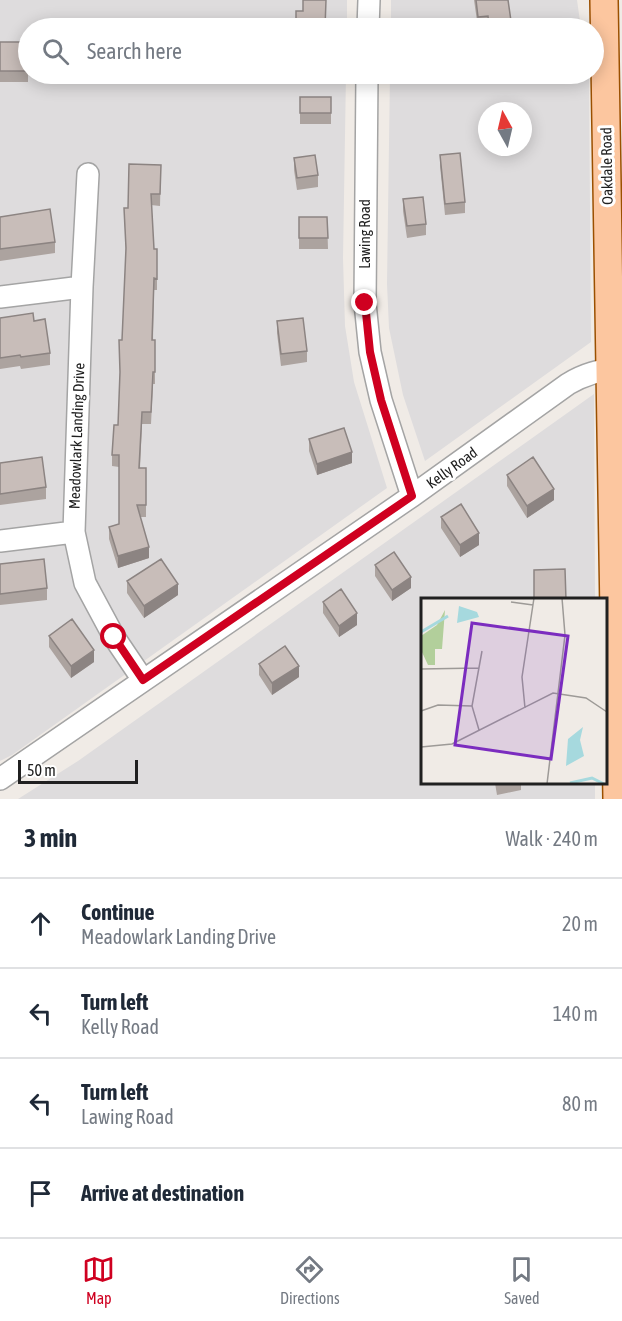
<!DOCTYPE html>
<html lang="en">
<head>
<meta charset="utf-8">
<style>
	body { margin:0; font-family:"Asap Condensed",sans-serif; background:#f2f2f3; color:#1f2937 }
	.compass { position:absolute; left:478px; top:102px; width:54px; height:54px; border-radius:50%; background:#fff; box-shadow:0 3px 15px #0003; rotate:352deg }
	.scale { position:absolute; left:18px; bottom:15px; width:120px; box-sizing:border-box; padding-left:6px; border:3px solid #202020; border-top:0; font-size:16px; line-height:21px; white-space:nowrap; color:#202020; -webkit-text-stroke:4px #fff; paint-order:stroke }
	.stop { position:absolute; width:18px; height:18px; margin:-14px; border:4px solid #cf0020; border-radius:50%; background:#fff }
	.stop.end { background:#cf0020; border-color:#fff; box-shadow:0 2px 6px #0008 }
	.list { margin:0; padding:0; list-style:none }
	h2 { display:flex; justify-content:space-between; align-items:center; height:78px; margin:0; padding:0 24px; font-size:26px }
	h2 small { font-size:20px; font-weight:400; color:#747a83 }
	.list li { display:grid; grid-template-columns:39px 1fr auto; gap:18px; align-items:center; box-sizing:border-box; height:90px; padding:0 24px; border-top:2px solid #e0e1e3 }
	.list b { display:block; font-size:22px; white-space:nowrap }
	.list p { margin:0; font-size:20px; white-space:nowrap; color:#747a83 }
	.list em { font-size:20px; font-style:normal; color:#747a83 }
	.icon { flex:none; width:33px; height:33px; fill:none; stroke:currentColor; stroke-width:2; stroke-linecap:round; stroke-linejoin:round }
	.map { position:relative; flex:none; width:622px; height:799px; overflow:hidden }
	.search { position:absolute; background:#fff; box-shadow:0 3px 15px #0003; left:18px; right:18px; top:18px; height:66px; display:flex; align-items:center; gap:15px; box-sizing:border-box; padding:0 21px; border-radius:33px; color:#747a83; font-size:22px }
	.sheet { height:438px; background:#fff }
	nav { display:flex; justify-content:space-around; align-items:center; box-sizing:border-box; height:84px; border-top:2px solid #e0e1e3; background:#fff; font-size:16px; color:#747a83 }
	nav a { display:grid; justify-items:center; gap:3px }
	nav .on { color:#cf0020 }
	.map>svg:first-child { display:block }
</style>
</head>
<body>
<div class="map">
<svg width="622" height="799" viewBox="0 0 622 799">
	<rect width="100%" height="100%" fill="#f0ebe6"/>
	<path fill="#dedcdd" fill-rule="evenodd" d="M0,0H347V28H28V74H346L343,258L345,326L354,382L387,488L12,755L0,761Z
		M391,0H577L581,28H391Z
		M390,74H589L591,342L425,461L403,395L389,328L387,284ZM487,111H523V147H487Z
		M594,394L595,599L422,600V782L595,783V799H18L78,761Z"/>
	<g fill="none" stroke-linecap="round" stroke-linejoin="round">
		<g stroke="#a4a4a4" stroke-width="24">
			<path id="minor" d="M368,28L369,0
				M367,74L365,303L370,352L381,400L412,496
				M88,174L82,287L74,532L85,583L114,637L143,680
				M0,297L82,287
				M0,541L74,532
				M0,779L412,496L568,384C585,374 603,368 622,370"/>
		</g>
		<g stroke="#9b5000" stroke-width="30">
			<path id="major" d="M604,0L617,799"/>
		</g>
		<use href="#minor" stroke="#fff" stroke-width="21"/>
		<use href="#major" stroke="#fcc69f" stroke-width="27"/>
	</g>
	<path fill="#aca39f" d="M474,0H508L512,28H488V27L478,28Z
		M0,42H28V82H0Z
		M300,97H331V124H300Z
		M440,155L465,202V213L445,215L440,166Z
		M294,158L318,175V187L297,190L294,170Z
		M161,165L160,206L151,205L154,249H157V290H154L153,340H155V384H153L151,424H142L140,468H146V517H140L149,558L118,568L109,539V527L119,524V467L112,466V455L118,425L126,254L124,208H128Z
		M403,199L426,224V235L407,238L403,211Z
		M0,217L55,242V253L0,261Z
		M299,217H327L328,249H299Z
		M0,318L34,321L50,353V365L21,369L20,366L0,369Z
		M277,321L307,351V362L281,366L277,333Z
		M309,439L352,463L317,475L309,451Z
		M0,463L46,487V499L0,505Z
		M507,475L554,500L527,518L507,486Z
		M441,517L479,545L460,557L441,528Z
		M0,564L47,588V600L0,605Z
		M375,565L411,588L392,601L375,576Z
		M127,581L178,595L144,618L127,593Z
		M323,602L357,625L339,637L323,613Z
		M49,636L94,662L71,678L49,647Z
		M259,664L299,677L272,695L259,675Z
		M495,783H521V790L497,795Z"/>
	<path fill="#8c8482" d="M352,452V463L317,475V464Z
		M554,489V500L527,518V506Z
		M479,533V545L460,557V545Z
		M149,547V558L118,568V556Z
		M411,577V588L392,601V590Z
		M178,584V595L144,618V606Z
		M357,613V625L339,637V626Z
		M94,650V662L71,678V666Z
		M299,666V677L272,695V683Z"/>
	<path fill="#c8bdb9" stroke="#8c8482" stroke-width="1.5" d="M303,0H326L325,28H296V11H303Z
		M476,0H508L512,28H489L488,16L478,17Z
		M0,42H28V71H0Z
		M300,97H331V113H300Z
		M460,153L465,202L445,204L440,155Z
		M315,155L318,175L297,178L294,158Z
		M129,164L161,165L160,194H151L154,249H157V279L154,278L152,340H155V372H153L151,412H142L139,468H146V505H137L149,547L118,556L109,527L119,524V455H112L114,425H118L120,372L119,340H122L126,248L124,208H128Z
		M423,197L426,224L407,226L403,199Z
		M50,209L55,242L0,249V217Z
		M299,217H327L328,238H299Z
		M33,313L34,321L45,319L50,353L21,357L20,355L0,358V318Z
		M303,318L307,351L281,354L277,321Z
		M344,428L352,452L317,464L309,439Z
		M42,457L46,487L0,494V463Z
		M533,457L554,489L527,506L507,475Z
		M461,504L479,533L460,545L441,517Z
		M394,552L411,577L392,590L375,565Z
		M44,559L47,588L0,594V564Z
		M161,559L178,584L144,606L127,581Z
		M565,569L566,600H534V570Z
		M341,589L357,613L339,626L323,602Z
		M72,619L94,650L71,666L49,636Z
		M285,646L299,666L272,683L259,664Z"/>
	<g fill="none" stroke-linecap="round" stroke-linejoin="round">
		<path stroke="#cf0020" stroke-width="8" d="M114,637L143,680L412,496L381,400L370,352L365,303"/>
	</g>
	<g text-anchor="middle" stroke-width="6" stroke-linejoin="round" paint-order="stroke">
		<g font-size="15" fill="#202020" stroke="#fff">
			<text transform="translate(607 166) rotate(-91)" y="5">Oakdale Road</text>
			<text transform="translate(365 234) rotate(-90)" y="5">Lawing Road</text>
			<text transform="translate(77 436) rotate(-88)" y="5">Meadowlark Landing Drive</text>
			<text transform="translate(452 468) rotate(-36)" y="5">Kelly Road</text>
		</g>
	</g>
	<g transform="translate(421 598)">
		<rect width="186" height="186" fill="#f0ebe6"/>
		<path d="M24,12L21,51H14V67H7L0,52V38L16,27Z" fill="#b2cf9b"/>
		<path d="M38,8L56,14L58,19L36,25ZM162,129L159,142L163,158L145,168L147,141Z" fill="#a6d9de"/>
		<path fill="none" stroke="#a6d9de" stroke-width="3" d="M0,34L27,18M149,185L171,180L183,186"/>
		<path fill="none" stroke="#9d9a97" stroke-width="1.5" d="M90,4L112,7M0,71L58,70M104,110L101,79L113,0M0,113L17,107L51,108M58,132L51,108L61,53M0,149L31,146L132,95L165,100L186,114M126,186L144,37L141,0"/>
		<path fill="#7b2cbf" fill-opacity="0.15" stroke="#7b2cbf" stroke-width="3" d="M51,25L147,38L130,161L34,147Z"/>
		<rect width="186" height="186" fill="none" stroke="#202020" stroke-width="3"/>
	</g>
</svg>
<svg class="compass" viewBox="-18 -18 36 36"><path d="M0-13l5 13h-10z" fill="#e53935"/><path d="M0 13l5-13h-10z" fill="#747a83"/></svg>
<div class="scale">50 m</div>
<div class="stop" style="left:114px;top:637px"></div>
<div class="stop end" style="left:365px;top:303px"></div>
<div class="search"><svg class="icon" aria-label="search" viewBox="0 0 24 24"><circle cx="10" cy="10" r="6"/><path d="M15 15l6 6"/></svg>Search here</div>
</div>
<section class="sheet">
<h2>3 min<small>Walk · 240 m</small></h2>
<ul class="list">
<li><svg class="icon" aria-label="ahead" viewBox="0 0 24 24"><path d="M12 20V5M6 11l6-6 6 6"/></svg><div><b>Continue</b><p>Meadowlark Landing Drive</p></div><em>20 m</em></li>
<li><svg class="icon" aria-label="left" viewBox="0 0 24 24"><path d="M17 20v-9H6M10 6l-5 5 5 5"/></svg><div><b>Turn left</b><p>Kelly Road</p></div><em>140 m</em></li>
<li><svg class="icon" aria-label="left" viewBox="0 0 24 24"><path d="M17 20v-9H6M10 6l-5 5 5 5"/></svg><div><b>Turn left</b><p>Lawing Road</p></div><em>80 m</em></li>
<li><svg class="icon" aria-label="arrive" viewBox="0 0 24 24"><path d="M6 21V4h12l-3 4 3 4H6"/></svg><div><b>Arrive at destination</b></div></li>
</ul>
</section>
<nav>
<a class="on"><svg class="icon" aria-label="map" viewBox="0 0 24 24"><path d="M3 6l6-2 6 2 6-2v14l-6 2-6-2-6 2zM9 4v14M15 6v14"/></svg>Map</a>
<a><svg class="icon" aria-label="directions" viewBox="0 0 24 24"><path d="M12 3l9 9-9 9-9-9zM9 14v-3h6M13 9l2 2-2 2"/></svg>Directions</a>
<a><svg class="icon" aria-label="saved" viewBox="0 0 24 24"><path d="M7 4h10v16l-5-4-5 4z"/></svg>Saved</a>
</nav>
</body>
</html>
